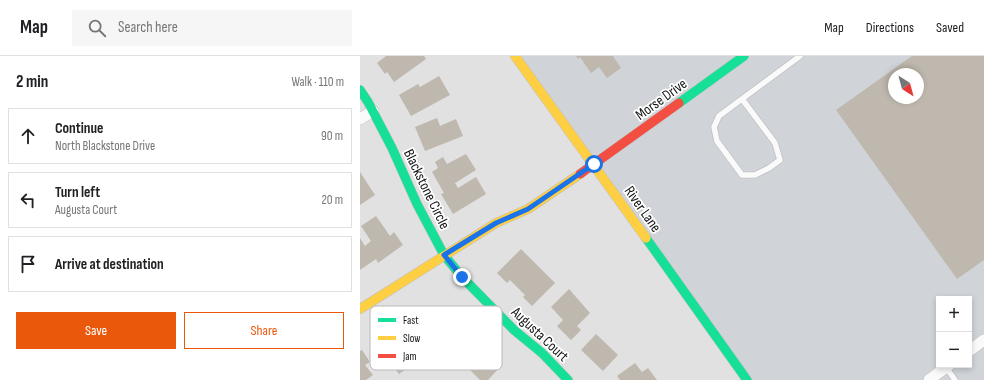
<!DOCTYPE html>
<html lang="en">
<head>
<meta charset="utf-8">
<style>
	body { margin:0; font-family:"Sofia Sans Condensed",sans-serif; background:#f6f6f6; color:#202124 }
	.controls { position:absolute; right:12px; bottom:12px; display:grid; overflow:hidden; border-radius:0px; box-shadow:0 2px 6px #0003 }
	.controls button { width:36px; height:36px; display:grid; place-items:center; padding:0; border:0; border-bottom:1px solid #e0e0e0; background:#fff; color:#202124; font:20px sans-serif }
	.compass { position:absolute; left:528px; top:12px; width:36px; height:36px; border-radius:50%; background:#fff; box-shadow:0 2px 6px #0003; rotate:144deg }
	.stop { position:absolute; width:12px; height:12px; margin:-9px; border:3px solid #1a73e8; border-radius:50%; background:#fff }
	.stop.end { background:#1a73e8; border-color:#fff; box-shadow:0 1px 4px #0008 }
	.list { margin:0; padding:0; list-style:none }
	h2 { display:flex; justify-content:space-between; align-items:center; height:52px; margin:0; padding:0 16px; font-size:17px }
	h2 small { font-size:13px; font-weight:400; color:#757577 }
	.list li { display:grid; grid-template-columns:26px 1fr auto; gap:12px; align-items:center; box-sizing:border-box; height:56px; margin:0 8px 8px; padding:0 8px; border:1px solid #e0e0e0; border-radius:0px }
	.list b { display:block; font-size:15px; white-space:nowrap }
	.list p { margin:0; font-size:13px; white-space:nowrap; color:#757577 }
	.list em { font-size:13px; font-style:normal; color:#757577 }
	.actions { display:flex; gap:8px; padding:12px 16px }
	.actions a { flex:1; padding:9px 0; border:1px solid #ea580c; border-radius:0px; text-align:center; font-size:14px; color:#ea580c }
	.actions .main { background:#ea580c; color:#fff }
	.icon { flex:none; width:22px; height:22px; fill:none; stroke:currentColor; stroke-width:2; stroke-linecap:round; stroke-linejoin:round }
	.map { position:relative; flex:none; width:624px; height:324px; overflow:hidden }
	header { display:flex; align-items:center; gap:24px; box-sizing:border-box; height:56px; padding:0 20px; background:#fff; border-bottom:1px solid #e0e0e0 }
	header strong { font-size:19px }
	nav { display:flex; gap:22px; margin-inline-start:auto; font-size:14px }
	.search { width:280px; height:36px; background:#f6f6f6; display:flex; align-items:center; gap:10px; box-sizing:border-box; padding:0 14px; border-radius:0px; color:#757577; font-size:15px }
	main { display:flex }
	aside { flex:1; background:#fff }
	.map>svg:first-child { display:block }
</style>
</head>
<body>
<header>
<strong>Map</strong>
<div class="search"><svg class="icon" aria-label="search" viewBox="0 0 24 24"><circle cx="10" cy="10" r="6"/><path d="M15 15l6 6"/></svg>Search here</div>
<nav><a>Map</a><a>Directions</a><a>Saved</a></nav>
</header>
<main>
<aside>
<h2>2 min<small>Walk · 110 m</small></h2>
<ul class="list">
<li><svg class="icon" aria-label="ahead" viewBox="0 0 24 24"><path d="M12 20V5M6 11l6-6 6 6"/></svg><div><b>Continue</b><p>North Blackstone Drive</p></div><em>90 m</em></li>
<li><svg class="icon" aria-label="left" viewBox="0 0 24 24"><path d="M17 20v-9H6M10 6l-5 5 5 5"/></svg><div><b>Turn left</b><p>Augusta Court</p></div><em>20 m</em></li>
<li><svg class="icon" aria-label="arrive" viewBox="0 0 24 24"><path d="M6 21V4h12l-3 4 3 4H6"/></svg><div><b>Arrive at destination</b></div></li>
</ul>
<div class="actions"><a class="main">Save</a><a>Share</a></div>
</aside>
<div class="map">
<svg width="624" height="324" viewBox="0 0 624 324">
	<rect width="100%" height="100%" fill="#e1e1e2"/>
	<path fill="#d0d4d8" fill-rule="evenodd" d="M155,0H624V324H387ZM534,18H558V42H534ZM579,243H609V309H579Z"/>
	<path fill="#beb8ae" fill-rule="evenodd" d="M26,0H64L66,3L34,26L27,16L25,18L17,7Z
		M216,0H253L261,12L247,22L239,11L231,17L220,1L218,3Z
		M552,0H624V204L597,223L476,54ZM534,18H558V42H534Z
		M79,20L90,39L51,60L39,39L58,28L60,31Z
		M77,62L80,70L96,63L103,80L65,95L55,71Z
		M106,98L116,114L95,127L98,132L116,121L126,138L93,158L81,138L84,137L72,116L78,112L75,106L83,101L87,108Z
		M0,116L15,139L0,149Z
		M16,160L30,180L34,176L43,189L18,207L16,203L0,214V182L5,190L11,185L1,170Z
		M161,193L195,227L172,250L163,241L165,239L150,224L147,227L137,217Z
		M209,233L230,257L217,270L221,274L211,284L197,270L203,264L191,251Z
		M60,254L84,287L39,318L15,285L28,276L32,282L52,269L47,263Z
		M236,278L258,299L243,315L221,294Z
		M121,283L131,292L126,298L140,311L128,324H120L101,305Z
		M2,294L10,306L5,309L13,319L6,324H0V295Z
		M275,307L282,316L288,312L297,324H260L257,320Z"/>
	<g fill="none" stroke-linecap="round" stroke-linejoin="round">
		<g stroke="#bfbfc0" stroke-width="7">
			<path id="lane" d="M382,43L415,87L420,104L409,112L395,119H382L357,85L354,71L359,60L440,0
				M586,311L595,324"/>
		</g>
		<g stroke="#bfbfc0" stroke-width="12">
			<path id="street" d="M0,63L13,55
				M609,295L624,284
				M569,324L589,309"/>
		</g>
		<g stroke="#bfbfc0" stroke-width="10">
			<path id="fast" d="M0,34L8,46L32,92L57,148L84,199L102,221L154,274L182,297L208,324
				M319,47L384,0
				M286,182L387,324"/>
		</g>
		<g stroke="#bfbfc0" stroke-width="10">
			<path id="slow" d="M155,0L286,182
				M0,253L136,167L168,153L220,118"/>
		</g>
		<g stroke="#bfbfc0" stroke-width="10">
			<path id="jam" d="M220,118L319,47"/>
		</g>
		<use href="#lane" stroke="#fafafb" stroke-width="5.5"/>
		<use href="#street" stroke="#fafafb" stroke-width="11"/>
		<use href="#fast" stroke="#16e098" stroke-width="9"/>
		<use href="#slow" stroke="#ffcf43" stroke-width="9"/>
		<use href="#jam" stroke="#f24e42" stroke-width="9"/>
	</g>
	<g fill="none" stroke-linecap="round" stroke-linejoin="round">
		<path stroke="#1a73e8" stroke-width="5" d="M102,221L84,199L136,167L168,153L234,108"/>
	</g>
	<g text-anchor="middle" stroke-width="3.5" stroke-linejoin="round" paint-order="stroke">
		<g font-size="15" fill="#121313" stroke="#fff">
			<text transform="translate(301 43) rotate(-36)" y="5">Morse Drive</text>
			<text transform="translate(67 133) rotate(64)" y="5">Blackstone Circle</text>
			<text transform="translate(283 153) rotate(55)" y="5">River Lane</text>
			<text transform="translate(180 278) rotate(43)" y="5">Augusta Court</text>
		</g>
	</g>
	<rect x="10" y="250" width="132" height="64" rx="6" fill="#fff" stroke="#b8b8b8" stroke-width="1"/>
	<rect x="18" y="262" width="18" height="4" fill="#16e098"/>
	<rect x="18" y="280" width="18" height="4" fill="#ffcf43"/>
	<rect x="18" y="298" width="18" height="4" fill="#f24e42"/>
	<g font-size="11" fill="#121313">
		<text x="43" y="268">Fast</text>
		<text x="43" y="286">Slow</text>
		<text x="43" y="304">Jam</text>
	</g>
</svg>
<div class="controls">
<button>+</button>
<button>−</button>
</div>
<svg class="compass" viewBox="-18 -18 36 36"><path d="M0-13l5 13h-10z" fill="#e53935"/><path d="M0 13l5-13h-10z" fill="#757577"/></svg>
<div class="stop" style="left:234px;top:108px"></div>
<div class="stop end" style="left:102px;top:221px"></div>
</div>
</main>
</body>
</html>
